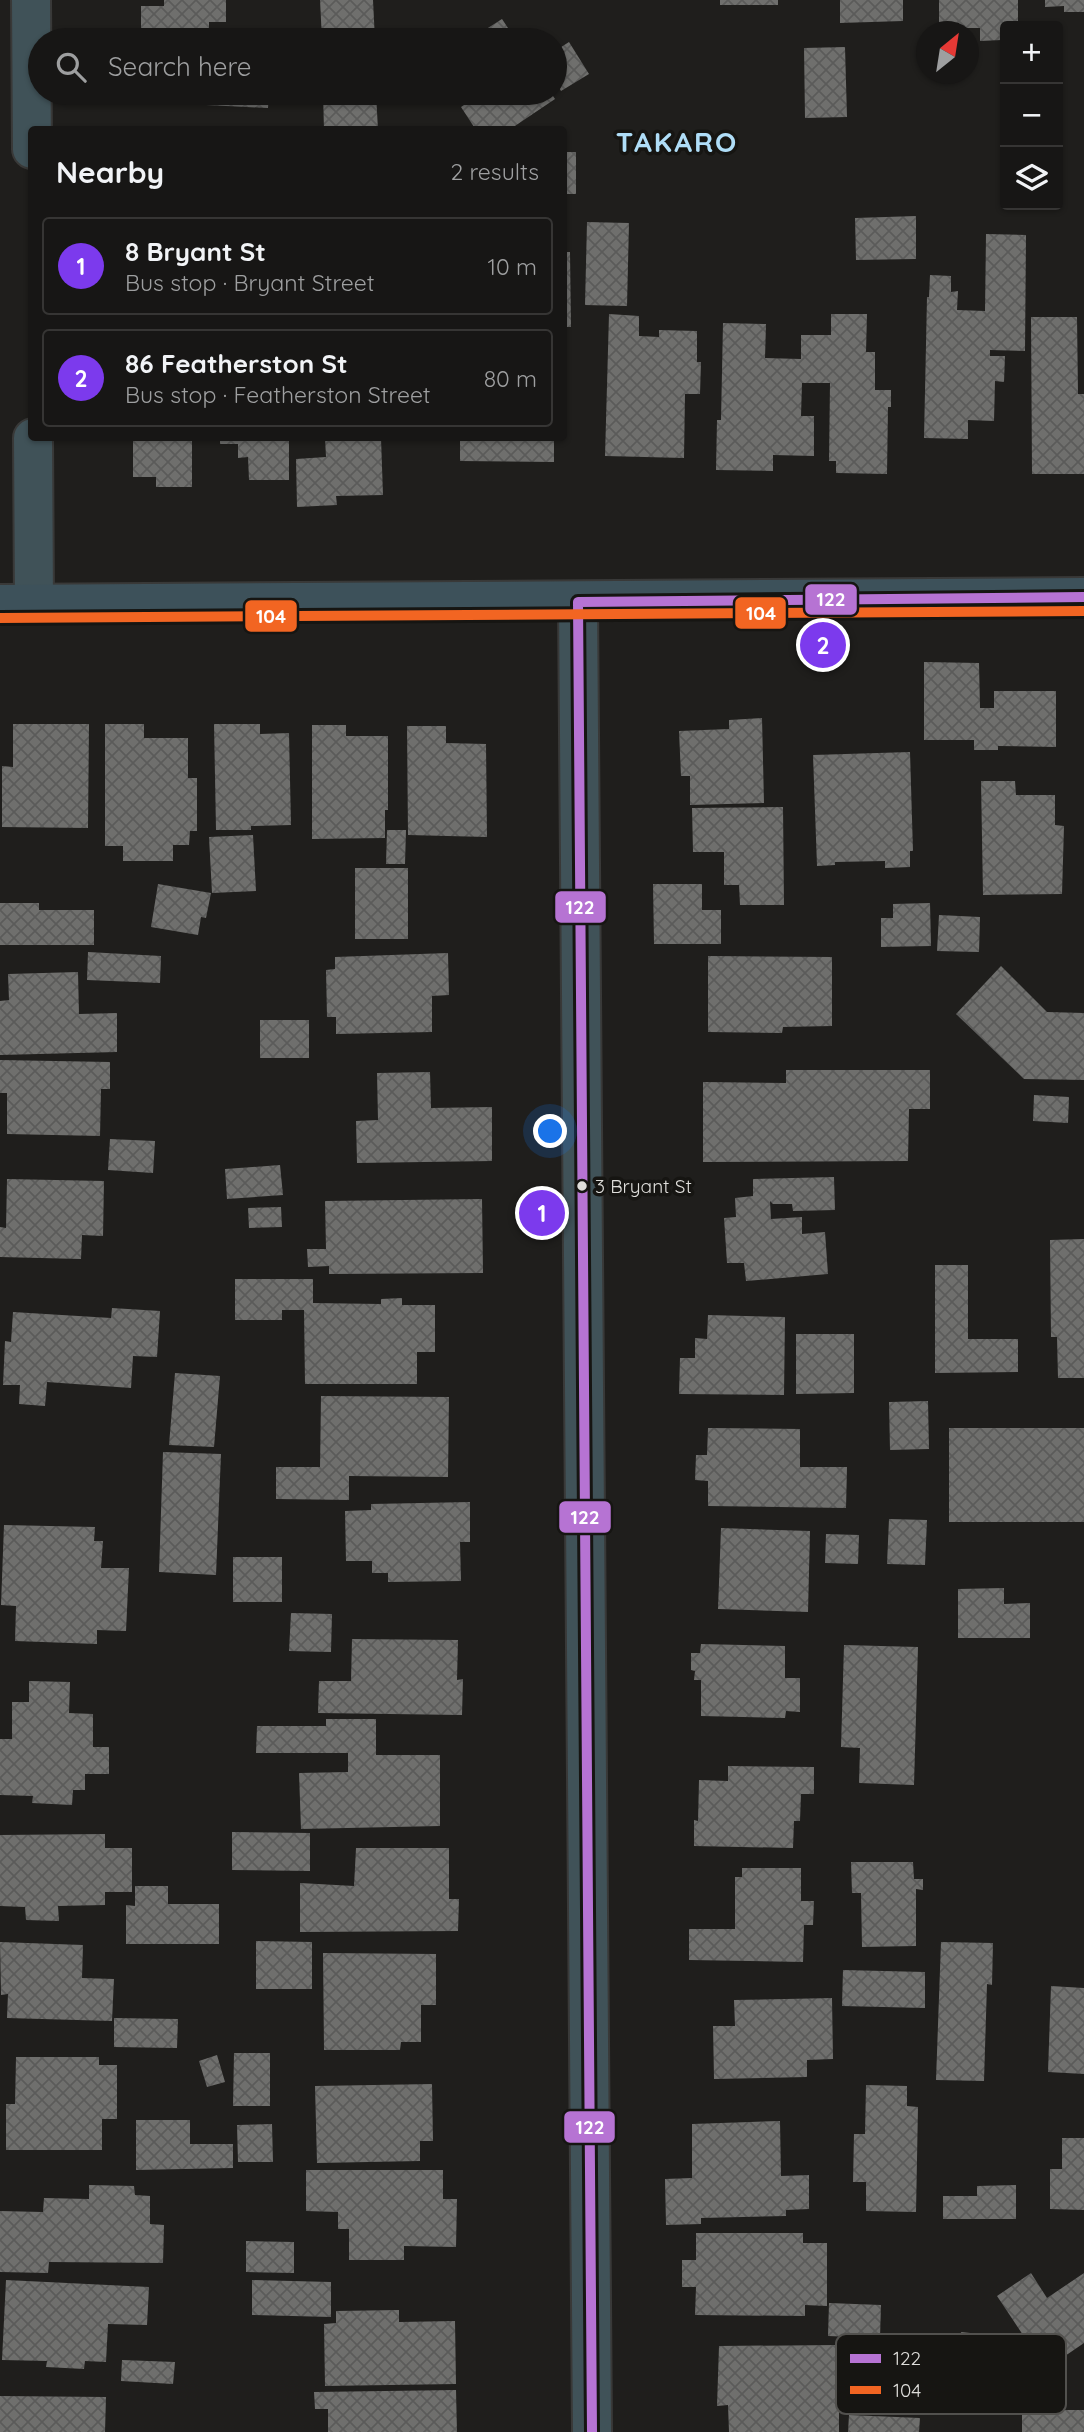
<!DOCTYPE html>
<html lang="en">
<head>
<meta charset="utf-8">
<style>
	body { margin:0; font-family:Quicksand,sans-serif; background:#242322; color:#f1f3f6 }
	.controls { position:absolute; right:21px; top:21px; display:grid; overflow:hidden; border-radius:7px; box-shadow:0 2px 5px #0004 }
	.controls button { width:63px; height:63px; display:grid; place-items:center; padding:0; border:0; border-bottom:2px solid #363534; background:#171615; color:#f1f3f6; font:35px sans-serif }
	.compass { position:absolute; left:916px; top:21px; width:63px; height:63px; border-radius:50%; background:#171615; box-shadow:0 2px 5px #0004; rotate:30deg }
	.you { position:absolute; left:551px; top:1132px; width:24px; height:24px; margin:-18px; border:5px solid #fff; border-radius:50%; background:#1a73e8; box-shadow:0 0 0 10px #1a73e833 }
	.badge { display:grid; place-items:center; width:46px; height:46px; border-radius:50%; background:#7c3aed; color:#fff; font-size:23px; font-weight:700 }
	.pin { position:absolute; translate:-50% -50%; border:4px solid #fff; box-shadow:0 2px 7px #0006 }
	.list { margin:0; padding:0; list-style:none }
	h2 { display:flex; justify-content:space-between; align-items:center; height:91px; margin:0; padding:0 28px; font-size:30px }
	h2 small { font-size:23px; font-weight:400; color:#9e9fa0 }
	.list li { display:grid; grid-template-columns:46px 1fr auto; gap:21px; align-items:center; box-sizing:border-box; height:98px; margin:0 14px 14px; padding:0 14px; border:2px solid #363534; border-radius:7px }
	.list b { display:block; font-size:26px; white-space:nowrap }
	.list p { margin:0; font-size:23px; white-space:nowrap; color:#9e9fa0 }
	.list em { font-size:23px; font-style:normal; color:#9e9fa0 }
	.icon { flex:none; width:38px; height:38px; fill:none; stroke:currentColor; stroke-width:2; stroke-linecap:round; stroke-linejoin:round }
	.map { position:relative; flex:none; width:1084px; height:2432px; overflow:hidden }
	.search { position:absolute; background:#171615; box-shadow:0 2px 5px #0004; left:28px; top:28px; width:539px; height:77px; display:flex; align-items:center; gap:18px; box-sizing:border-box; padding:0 24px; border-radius:38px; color:#9e9fa0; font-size:26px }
	.panel { position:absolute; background:#171615; box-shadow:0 2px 5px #0004; left:28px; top:126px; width:539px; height:315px; border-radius:7px }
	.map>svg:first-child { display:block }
</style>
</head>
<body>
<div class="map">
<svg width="1084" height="2432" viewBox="0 0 1084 2432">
	<defs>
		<pattern id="building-cross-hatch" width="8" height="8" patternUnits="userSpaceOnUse" patternTransform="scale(1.75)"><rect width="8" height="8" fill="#6f6f6d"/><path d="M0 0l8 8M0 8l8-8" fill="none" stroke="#5b5b5a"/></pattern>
	</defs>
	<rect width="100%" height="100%" fill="#1f1e1c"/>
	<path fill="url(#building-cross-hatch)" d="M164,0H226V22H209V40H141V6H164Z
		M320,0H373L375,40H322Z
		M720,0H778V5H720Z
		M840,0H903V21L840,23Z
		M939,0H1018V26H1002V40L980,41V28H960L959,23H939Z
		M1045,0H1084V12H1064V6L1045,7Z
		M502,19L516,40H469Z
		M569,42L589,74L561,91L555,81V51Z
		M845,47L847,117L805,118L804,48Z
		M207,93H269L268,108L206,105Z
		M323,93H376L378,130H324Z
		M482,93H551L555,99L509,130H476L461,107Z
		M564,152H576V194H564Z
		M916,216V259L856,260L855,218Z
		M587,222L629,223L627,306L585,305Z
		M986,234L1026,235L1025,351L990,350V356H1005L1004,382L995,381L994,421L968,420V439L924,438L927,297H929L930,275L951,276V292L958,291L957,310L985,311Z
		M564,252H570L571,327H564Z
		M609,314L639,316V336L659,337V330L697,331V362H701L700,394H685L684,458L605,456Z
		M831,314H867L866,352H875V390H891V407H888L887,474L836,473V461H829L830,383H802L801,416H814V456L773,455V471L716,470L717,420H721L723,323L766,324L765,358L801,359V335H831Z
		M1031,317H1077L1078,394H1084V474H1032Z
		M133,438H192V487H156V477H133Z
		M220,438H289V480H249L248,457L238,458V444H220Z
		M325,438H381L383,495L336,496L337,505L297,507L296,459L326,457Z
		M460,438H554V462L460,461Z
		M924,662L979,663L980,708H994V691H1056V747L998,746V750H974V740H924Z
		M762,718L764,803L690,805V776H681L679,731L729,729V720Z
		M13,724H89L88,828L2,827V766L13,767Z
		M105,724H144V738H188V778H197V831H190L189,845H173V861H123V846H105Z
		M214,724H260V734L289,733L291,825L251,826V830H216Z
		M312,725H346V736H388V810H385V838L312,839Z
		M407,726H446V743L486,744L487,837L408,835Z
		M910,752L913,851H910V867L885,868V861L835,862V865L817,866L813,755Z
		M981,781H1015L1016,795H1055V825L1064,826L1062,894L983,895Z
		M783,807L784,905H740L739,885H724V852H693L692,808Z
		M387,830H406L405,864H386Z
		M253,835L256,891L212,893L209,837Z
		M355,868H408V939H355Z
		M158,884L211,893L206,918L201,917L198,935L151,927Z
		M653,884H702V910H721V944H654Z
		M0,903H39V910H94V945H0Z
		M930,903L931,946L881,947V918H893V904Z
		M939,915L980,917L979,952L937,951Z
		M88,952L161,956L160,983L87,980Z
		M448,953L449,995L432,996V1032L336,1034V1017H327L326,970L335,969V957Z
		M708,956L832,957V1026L783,1027L782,1033L708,1032Z
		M1001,966L1047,1012L1084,1013V1080L1024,1079L956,1014Z
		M78,972L79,1014L117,1013V1052L0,1055V1001L9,1000L8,974Z
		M260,1020H309V1058H260Z
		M0,1060L110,1062V1089H101L100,1136L7,1134V1093H0Z
		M786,1070H930V1109H909L908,1161L703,1162V1082L786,1083Z
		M430,1072L431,1108L492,1107V1161L357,1163L356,1121L378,1120L377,1073Z
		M1034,1095L1069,1097L1068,1123L1033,1121Z
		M110,1139L155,1141L153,1173L108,1170Z
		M280,1165L283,1195L227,1199L225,1169Z
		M834,1177L835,1210L793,1211L792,1204H773L770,1201L771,1219L802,1217V1234L825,1232L828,1274L746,1281L744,1263H727L724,1218L736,1217L735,1198L753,1196V1179Z
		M7,1179L104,1181L103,1236L82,1235L81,1259L0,1257V1227L6,1228Z
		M482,1199L483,1273L329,1274V1266L308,1267L307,1249H326L325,1201Z
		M281,1207L282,1227L249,1228L248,1208Z
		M1084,1239V1378H1058L1057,1337H1051L1050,1240Z
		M935,1265H968V1339H1018V1372L935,1373Z
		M235,1279H313V1303L381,1304V1299L402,1298V1305H435V1352H417V1384H305L304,1310H282V1320H235Z
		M112,1308L160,1311L157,1357L133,1356L131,1388L47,1382L45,1406L19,1404L20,1385H3L5,1341L11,1342L13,1312L111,1318Z
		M708,1315L785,1317L784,1395L679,1394L680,1358H695V1338L707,1339Z
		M796,1334H854V1393L796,1394Z
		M175,1373L220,1376L214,1447L169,1445Z
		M321,1396L449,1397L448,1477L349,1476V1500L276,1499V1467H320Z
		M928,1401L929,1449L890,1450L889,1402Z
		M708,1428L800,1429V1467H847L846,1508L708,1506V1481L695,1480L696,1455H707Z
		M949,1428H1084V1522H949Z
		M163,1452L221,1454L216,1575L159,1572Z
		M470,1502V1542H460L461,1581L388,1582V1573H372V1561H346L345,1511L371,1510V1504Z
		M889,1519L927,1520L925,1565L887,1564Z
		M4,1525L95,1527L94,1541H103L101,1568H129L126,1631L97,1630V1644L15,1641L16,1606L1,1605Z
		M721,1528L810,1531L808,1612L718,1609Z
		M826,1534L859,1535L858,1564L825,1563Z
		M233,1557H282V1602H233Z
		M1004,1588V1604L1030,1603V1638H958V1589Z
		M291,1613L332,1614L331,1652L289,1651Z
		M352,1639L458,1640L457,1680L463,1679L462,1715L318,1713L319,1681H351Z
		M701,1644L785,1646V1678H800V1712L786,1711L785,1718L701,1716V1680H694L695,1671L691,1670V1653H700Z
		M844,1645L918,1647L914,1785L859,1783L860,1748L841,1747Z
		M29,1681L70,1682L69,1713L93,1714V1747H109V1774H85V1790H73L72,1805L32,1803L33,1796L0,1795V1739H12V1702H29Z
		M326,1719H376V1755H440V1826L301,1829L299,1773L348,1772V1753H256L257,1726H326Z
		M728,1766L814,1767V1794H801L800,1821H794L793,1848L694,1846V1820L698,1821L699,1780L728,1781Z
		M232,1832L310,1833V1871L232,1870Z
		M105,1834V1848H132V1892H105V1905L58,1906L59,1921L26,1920L25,1907L0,1906V1835Z
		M356,1848H449V1899H459L458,1931L300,1932V1883L354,1886Z
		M851,1862H913L914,1879H923V1890L916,1889V1946L862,1947L861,1893H852Z
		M742,1868H801V1901H814L813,1925H804L803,1962L689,1960V1929H735V1877H742Z
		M135,1886H168V1904H219V1944H126V1905L135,1906Z
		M256,1941L312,1942V1989H256Z
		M0,1942L83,1945L82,1978L114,1979L112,2021L7,2018L8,1994L1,1995Z
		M941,1942L993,1943L992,1985L987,1984L984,2081L936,2080Z
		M323,1953L436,1954V2005H421V2042H401L400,2050H324Z
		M843,1970L925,1972V2008L842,2006Z
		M1051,1986L1084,1988V2074L1048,2072Z
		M832,1998L833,2059L807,2060V2077L714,2079L713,2026H735L734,2000Z
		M114,2018L178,2019L177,2048L114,2047Z
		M234,2053H270V2106H233Z
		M217,2055L225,2082L207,2087L199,2061Z
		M16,2057H99V2065H117V2119H102V2150H6V2104H15Z
		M432,2084L433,2141H420V2161L317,2163L315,2086Z
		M866,2085L907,2086V2106L918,2107L916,2212L866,2211V2182H853L854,2134H865Z
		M136,2120H190V2144H233V2168L136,2170Z
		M780,2121L781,2176L809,2175V2209L786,2210V2216L701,2218V2224L666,2225L665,2179L692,2178V2124Z
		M272,2124L273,2162H238L237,2125Z
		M1062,2138H1084V2210L1050,2209V2169H1062Z
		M306,2170H443V2199H457L456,2247L404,2246V2260H349V2229H338V2212L306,2211Z
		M89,2185L134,2186L135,2195L150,2196V2224L164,2225L163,2263L49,2262L48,2273L0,2272V2211L43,2212L44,2198L89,2199Z
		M1016,2185V2219H943V2196H977V2186Z
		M696,2233H803V2243H827V2306L805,2305V2316L695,2315L696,2287H682V2260H696Z
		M246,2241L294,2242V2273L246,2272Z
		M1031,2273L1047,2298L1084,2273V2343L1065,2356L1050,2334L1031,2347L997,2296Z
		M6,2280L149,2287L147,2325L108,2324L106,2362L85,2361L84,2369L46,2367L47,2361L2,2360Z
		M252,2280L331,2282V2317L252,2315Z
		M829,2303L881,2305L880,2338L828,2336Z
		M399,2310V2322L455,2321L456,2384L325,2386L324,2324L336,2323V2311Z
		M961,2332L1007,2337L1004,2372L958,2368Z
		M837,2345V2354H863L865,2410L839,2411V2432H729L728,2405L717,2406L719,2346Z
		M122,2360L175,2362L173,2384L121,2381Z
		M456,2390L457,2432H328V2409H315L314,2392Z
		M0,2396L106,2397L105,2432H0Z
		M1022,2410H1084V2432H1022Z
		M849,2415L920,2418L919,2432H848Z"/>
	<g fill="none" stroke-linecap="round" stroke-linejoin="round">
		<g stroke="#393938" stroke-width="42">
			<path id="minor" d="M31,0L32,149
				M33,438L34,603
				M578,602L592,2432"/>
		</g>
		<g stroke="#393938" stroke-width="42">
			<path id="secondary" d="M0,604L1084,597"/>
		</g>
		<use href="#minor" stroke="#405258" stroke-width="38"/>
		<use href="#secondary" stroke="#3d515a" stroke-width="38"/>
		<g stroke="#161512" stroke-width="16">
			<path id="bus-1" d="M578,602L592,2432
				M578,602L1084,597"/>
		</g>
		<g stroke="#161512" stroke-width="16">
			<path id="bus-2" d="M0,618L1084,611"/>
		</g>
		<use href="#bus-1" stroke="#b673d3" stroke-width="10"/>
		<use href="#bus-2" stroke="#f26522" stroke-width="10"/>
	</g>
	<circle fill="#dfdedb" stroke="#161512" stroke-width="2.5" cx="582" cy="1186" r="6"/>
	<g text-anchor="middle" stroke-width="7" stroke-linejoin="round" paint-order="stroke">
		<g font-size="19" fill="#dfdedb" stroke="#161512" text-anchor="start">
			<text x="595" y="1193">3 Bryant St</text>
		</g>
		<g font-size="28" font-weight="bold" letter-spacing="2" fill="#afddf7" stroke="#161512">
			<text x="677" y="152">TAKARO</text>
		</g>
	</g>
	<rect x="836" y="2334" width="230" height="80" rx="10" fill="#161512" stroke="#52514e" stroke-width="2"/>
	<rect x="850" y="2354" width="31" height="9" fill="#b673d3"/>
	<rect x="850" y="2386" width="31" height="8" fill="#f26522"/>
	<g font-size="19" fill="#dfdedb">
		<text x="893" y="2365">122</text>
		<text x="893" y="2397">104</text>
	</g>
	<g stroke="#161512" stroke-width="2.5">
		<rect x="804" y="583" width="54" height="33" rx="7" fill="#b673d3"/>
		<rect x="734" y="596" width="53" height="34" rx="7" fill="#f26522"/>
		<rect x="244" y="599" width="54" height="34" rx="7" fill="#f26522"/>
		<rect x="554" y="890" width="53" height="34" rx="7" fill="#b673d3"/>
		<rect x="558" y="1500" width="54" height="34" rx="7" fill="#b673d3"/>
		<rect x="563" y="2110" width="53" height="34" rx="7" fill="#b673d3"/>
	</g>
	<g font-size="19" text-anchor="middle" font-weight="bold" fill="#fff">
		<text x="831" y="606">122</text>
		<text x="761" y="620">104</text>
		<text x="271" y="623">104</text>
		<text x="580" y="914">122</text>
		<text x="585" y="1524">122</text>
		<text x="590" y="2134">122</text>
	</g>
</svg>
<div class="controls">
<button>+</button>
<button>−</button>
<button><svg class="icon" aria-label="layers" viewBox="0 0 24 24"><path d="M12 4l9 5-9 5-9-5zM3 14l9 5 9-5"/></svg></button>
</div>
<svg class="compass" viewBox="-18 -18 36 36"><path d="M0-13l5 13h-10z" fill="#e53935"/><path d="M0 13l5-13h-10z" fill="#9e9fa0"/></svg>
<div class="you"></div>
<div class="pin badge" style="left:542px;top:1213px">1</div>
<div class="pin badge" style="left:823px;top:645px">2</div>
<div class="search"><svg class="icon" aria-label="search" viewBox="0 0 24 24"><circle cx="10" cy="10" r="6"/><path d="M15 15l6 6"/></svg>Search here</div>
<section class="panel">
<h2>Nearby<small>2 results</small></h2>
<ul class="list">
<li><span class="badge">1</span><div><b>8 Bryant St</b><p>Bus stop · Bryant Street</p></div><em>10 m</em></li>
<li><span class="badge">2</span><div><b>86 Featherston St</b><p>Bus stop · Featherston Street</p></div><em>80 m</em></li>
</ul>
</section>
</div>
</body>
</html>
